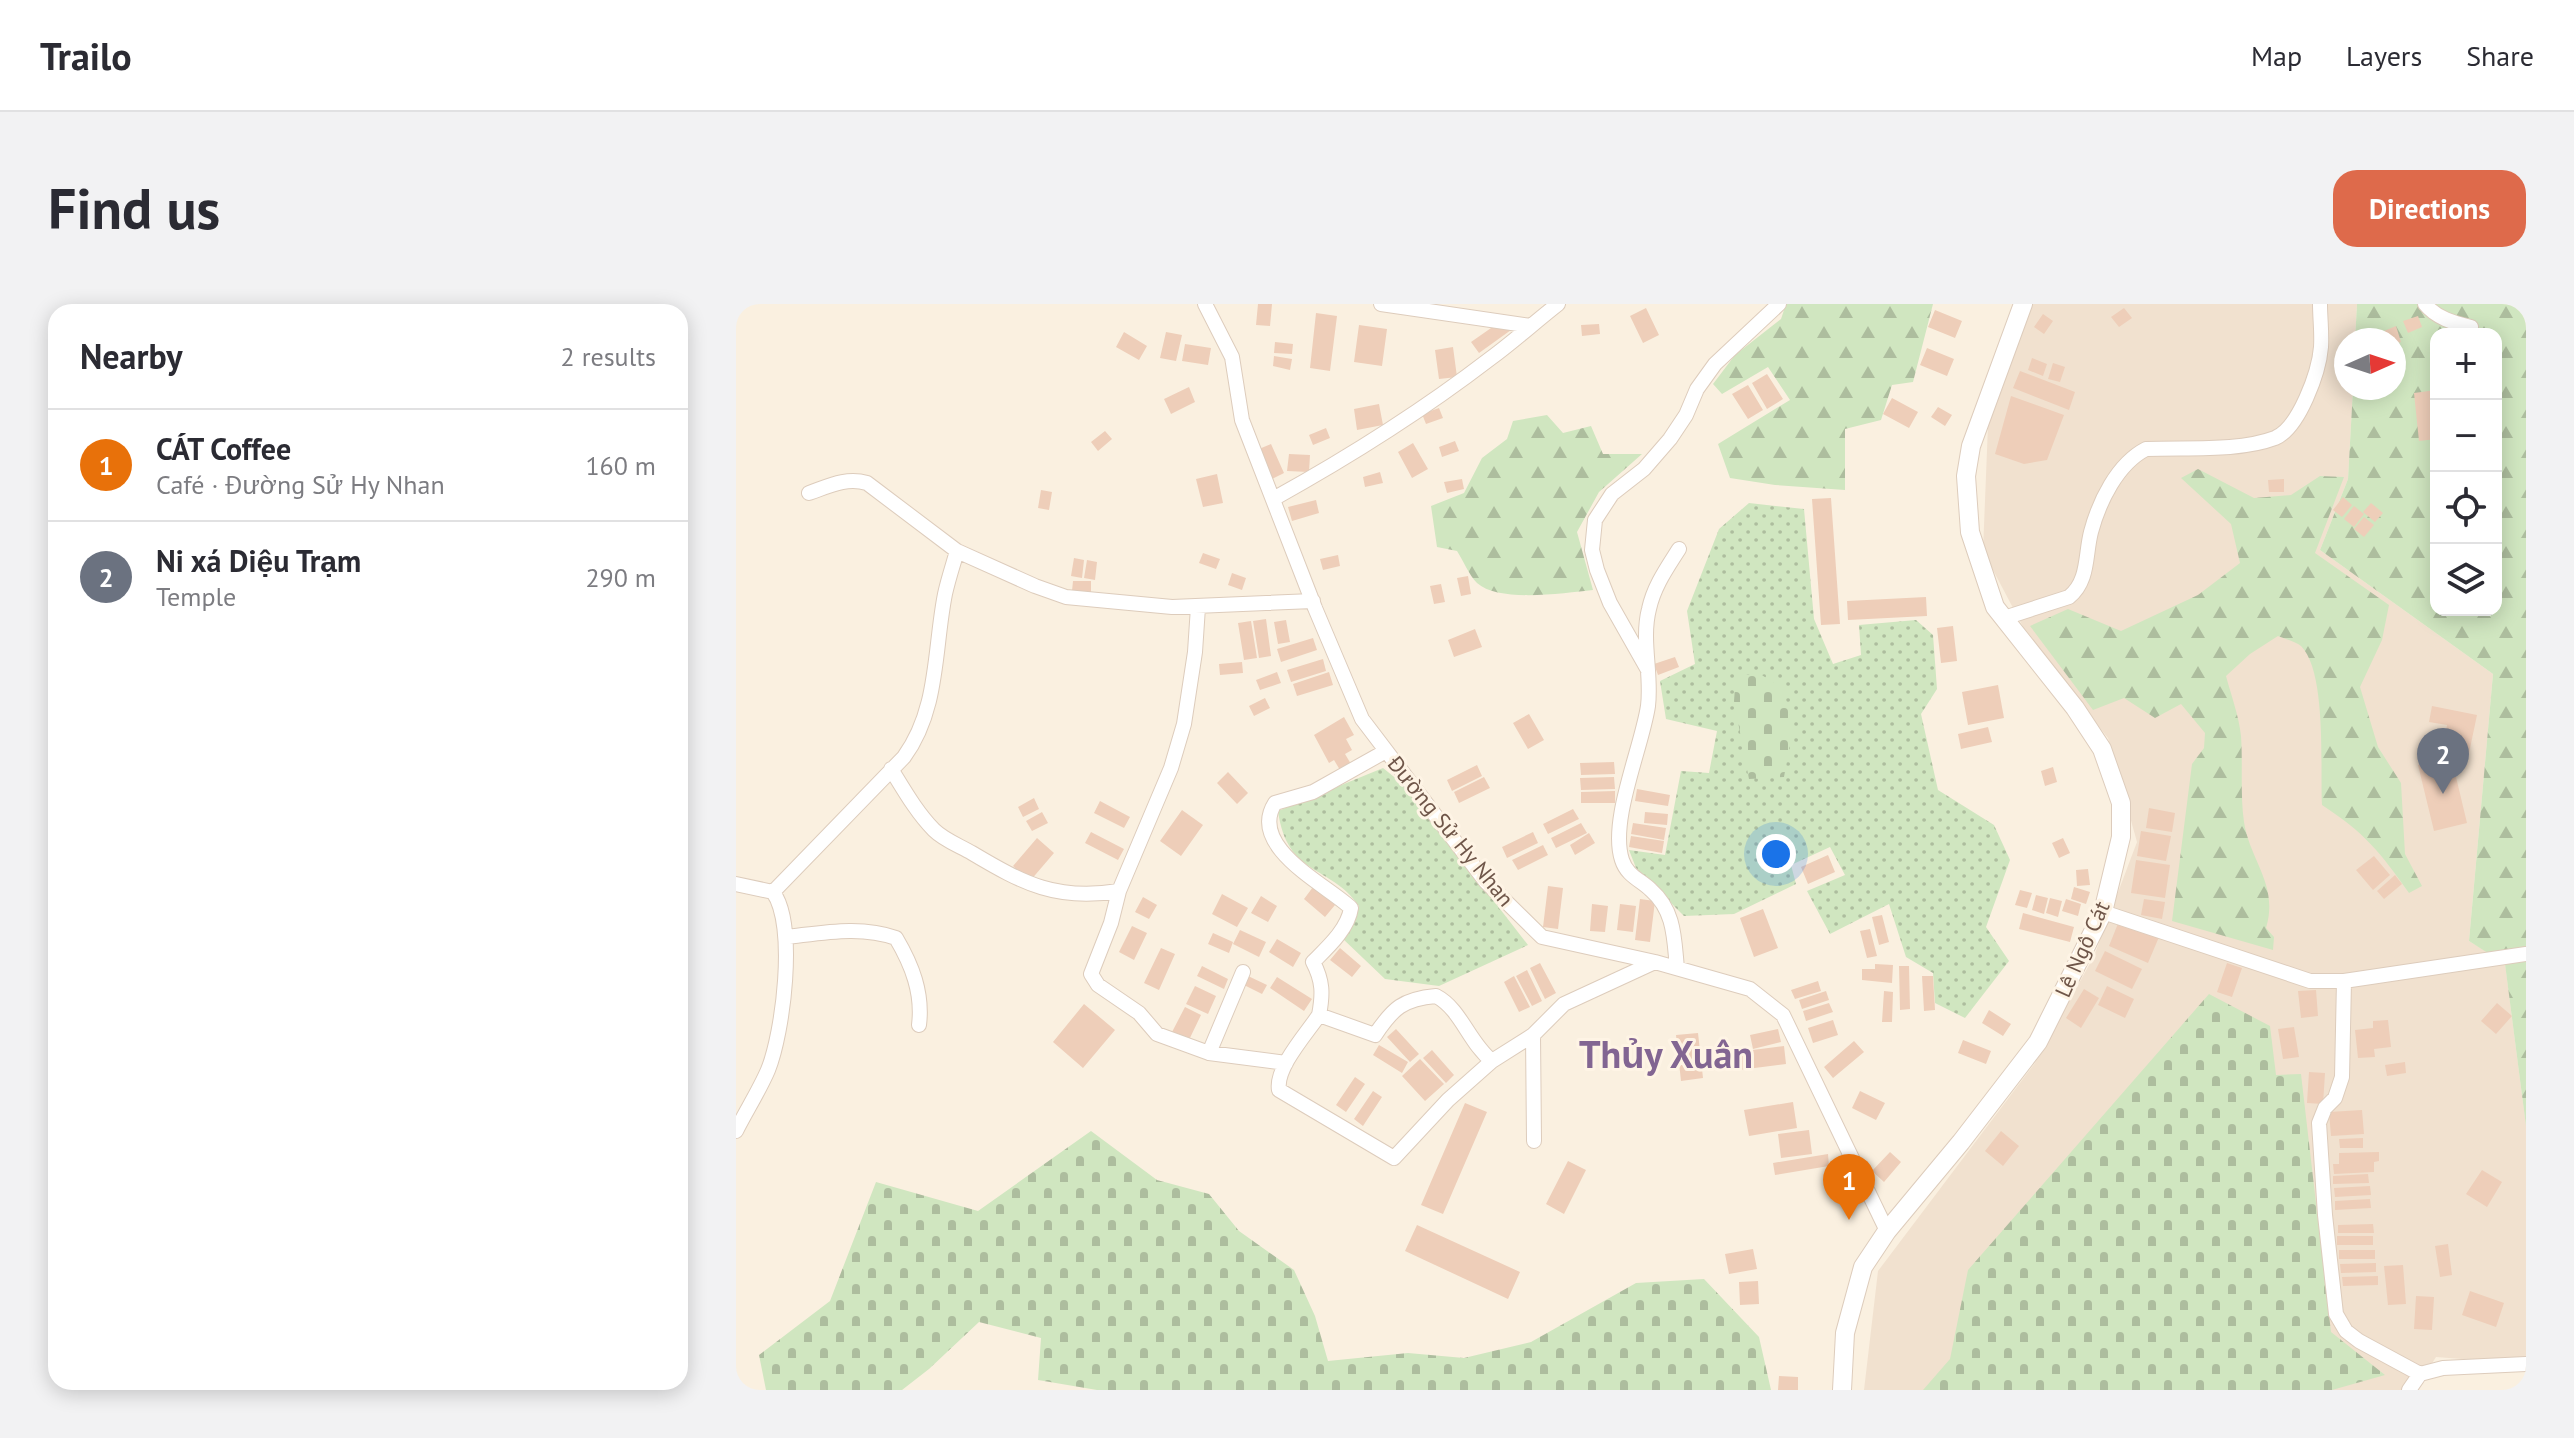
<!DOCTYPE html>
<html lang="en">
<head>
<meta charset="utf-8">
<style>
	body { margin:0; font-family:"PT Sans",sans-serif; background:#f2f2f3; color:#2b2b33 }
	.controls { position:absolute; right:24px; top:24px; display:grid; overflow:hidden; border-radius:16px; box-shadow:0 4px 20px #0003 }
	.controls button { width:72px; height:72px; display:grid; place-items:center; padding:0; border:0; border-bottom:2px solid #e1e1e2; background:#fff; color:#2b2b33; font:40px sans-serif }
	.compass { position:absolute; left:1598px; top:24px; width:72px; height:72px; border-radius:50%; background:#fff; box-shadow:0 4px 20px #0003; rotate:87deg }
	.you { position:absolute; left:1040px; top:550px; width:28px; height:28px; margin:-20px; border:6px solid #fff; border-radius:50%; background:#1a73e8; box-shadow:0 0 0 12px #1a73e833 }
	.badge { display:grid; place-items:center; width:52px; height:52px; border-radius:50%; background:#de6a4b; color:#fff; font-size:26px; font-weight:700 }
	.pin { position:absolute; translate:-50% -66px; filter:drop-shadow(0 2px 4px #0008) }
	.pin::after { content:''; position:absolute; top:42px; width:28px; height:24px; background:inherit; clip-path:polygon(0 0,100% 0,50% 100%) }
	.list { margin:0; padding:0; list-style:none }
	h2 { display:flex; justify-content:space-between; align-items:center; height:104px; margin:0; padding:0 32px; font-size:34px }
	h2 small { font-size:26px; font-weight:400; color:#7c7c81 }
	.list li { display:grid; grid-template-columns:52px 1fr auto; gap:24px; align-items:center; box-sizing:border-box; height:112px; padding:0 32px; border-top:2px solid #e1e1e2 }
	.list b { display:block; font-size:30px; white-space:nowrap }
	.list p { margin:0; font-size:26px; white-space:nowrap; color:#7c7c81 }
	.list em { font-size:26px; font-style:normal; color:#7c7c81 }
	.icon { flex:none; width:44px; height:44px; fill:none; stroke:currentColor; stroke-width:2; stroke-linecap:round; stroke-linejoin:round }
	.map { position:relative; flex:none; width:1790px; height:1086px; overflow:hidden; border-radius:24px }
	header { display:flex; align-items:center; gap:48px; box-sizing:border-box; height:112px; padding:0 40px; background:#fff; border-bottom:2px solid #e1e1e2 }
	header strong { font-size:38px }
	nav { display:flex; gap:44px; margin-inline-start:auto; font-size:28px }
	.intro { display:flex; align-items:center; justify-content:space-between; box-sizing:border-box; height:192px; padding:0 48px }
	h1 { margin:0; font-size:56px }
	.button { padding:20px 36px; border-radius:24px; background:#de6a4b; color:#fff; font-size:28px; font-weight:700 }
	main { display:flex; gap:48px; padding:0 48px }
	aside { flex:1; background:#fff; border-radius:24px; box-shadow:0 4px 20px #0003 }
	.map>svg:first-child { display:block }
</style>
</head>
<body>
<header>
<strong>Trailo</strong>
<nav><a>Map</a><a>Layers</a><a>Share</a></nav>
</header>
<div class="intro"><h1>Find us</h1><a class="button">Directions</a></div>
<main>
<aside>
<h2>Nearby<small>2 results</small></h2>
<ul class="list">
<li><span class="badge" style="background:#e8710a">1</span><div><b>CÁT Coffee</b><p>Café · Đường Sử Hy Nhan</p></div><em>160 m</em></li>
<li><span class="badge" style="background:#6b7280">2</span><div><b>Ni xá Diệu Trạm</b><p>Temple</p></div><em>290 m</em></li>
</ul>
</aside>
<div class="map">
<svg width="1790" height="1086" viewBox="0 0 1790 1086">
	<defs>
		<pattern id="grass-dots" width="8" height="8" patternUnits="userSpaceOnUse" patternTransform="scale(2)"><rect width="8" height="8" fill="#d0e6c0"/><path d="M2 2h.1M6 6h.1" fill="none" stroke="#adbd9e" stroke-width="1.8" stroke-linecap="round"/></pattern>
		<pattern id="forest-firs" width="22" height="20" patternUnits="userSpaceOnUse" patternTransform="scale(2)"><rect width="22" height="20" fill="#d0e6c0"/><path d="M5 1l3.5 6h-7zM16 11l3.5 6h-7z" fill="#adbd9e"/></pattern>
		<pattern id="cemetery-stones" width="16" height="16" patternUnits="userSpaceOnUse" patternTransform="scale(2)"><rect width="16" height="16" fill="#d0e6c0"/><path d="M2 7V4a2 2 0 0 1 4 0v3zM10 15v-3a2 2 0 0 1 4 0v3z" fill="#adbd9e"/></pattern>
	</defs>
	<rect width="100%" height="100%" fill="#faf0e0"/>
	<path fill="#f1e1cf" d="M1295,0H1621L1619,36H1610V84H1617L1612,175L1584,246L1757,370L1733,637L1769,659L1790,822V1060L1700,1053L1679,1086H1128L1142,967L1299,759L1358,652L1401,538L1372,434L1295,338L1247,247L1252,121Z"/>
	<path fill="url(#grass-dots)" d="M1013,199L1068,205L1078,315L1097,360L1125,351L1123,321L1180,316L1197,331L1201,385L1185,410L1202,486L1258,521L1274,556L1250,623L1273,657L1229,714L1199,699L1197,669L1170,653L1153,600L1094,630L1071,587L1109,571L1094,543L1055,561L1060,580L998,610L948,612L900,564L893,546L929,551L945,467L973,469L981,427L930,415L924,377L959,360L951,307L983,225Z
		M647,464L668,481L792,641L703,682L649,675L606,634L623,602C594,560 551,573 542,507Z"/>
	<path fill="url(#forest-firs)" fill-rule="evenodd" d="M1050,0H1197L1177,78L1156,81L1145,116L1109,125V186L1039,181L994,174L982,140L1054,96L1032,63L986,90L977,80L999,51L1045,15Z
		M1621,0H1790V822L1769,660L1733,637L1757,370L1584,246L1612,175L1617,84H1658V36H1619ZM1700,30H1760V306H1700Z
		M811,111L827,129L855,122L867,150H906L863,188L841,228L857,286C828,289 763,299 741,279C733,271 727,256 721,247L701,243L695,202L728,189L746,154L771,135L777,117Z
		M1462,165L1518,194L1555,191L1584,172L1608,173L1579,249L1653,301L1646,336L1624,383L1642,443L1665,479L1669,550L1686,582L1673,589C1644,548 1629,529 1586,501C1584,464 1591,368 1565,342C1560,338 1549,335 1542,332L1514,350L1490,372C1495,391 1503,412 1505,432C1507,460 1504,490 1508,518C1514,557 1543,581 1530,624L1538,633L1537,646L1436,617L1456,460L1468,444L1469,429L1445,400L1419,414L1388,394L1357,406L1294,322L1332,305L1385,327L1462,291L1504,259L1495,220L1445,174Z"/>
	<path fill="url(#cemetery-stones)" d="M1024,370L1047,384L1057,423L1048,473L1013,475L998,397L1000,371Z
		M1473,690L1534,722L1540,771L1565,770L1595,1028L1649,1071L1596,1086H1187L1214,1055L1232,966Z
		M355,827L421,876L473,890L503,927L558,966L579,1012L592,1057L672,1049L728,1054L795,1038L900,979L968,975L1023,1033L1035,1086H361L302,1076L305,1034L243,1018L193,1065L166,1086H30L23,1051L94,997L140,878L242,907Z"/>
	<path fill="#eeceb9" d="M522,0H536L534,22L520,21Z
		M910,4L923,31L907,39L894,12Z
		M1388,4L1396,14L1383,23L1375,13Z
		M1199,6L1226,17L1219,34L1192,23Z
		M580,9L601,12L594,67L574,64Z
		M1307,10L1317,17L1308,30L1298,23Z
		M1682,12L1686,23L1672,29L1667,17Z
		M768,15L775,26L743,49L735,38Z
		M863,20L864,30L846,32L845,21Z
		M623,21L651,25L646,62L618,58Z
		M1660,22L1665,38L1658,40V36H1651L1648,27Z
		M388,28L411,42L403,56L380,43Z
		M430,28L446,31L440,57L424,54Z
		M539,38L557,40L556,50L538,49Z
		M449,40L475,44L472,61L446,57Z
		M717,43L721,73L703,75L699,46Z
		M1191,44L1218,55L1211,72L1184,61Z
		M538,52L556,55L554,66L537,62Z
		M1296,54L1311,60L1307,72L1292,66Z
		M1317,59L1329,63L1324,78L1312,75Z
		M1284,67L1339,88L1333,106L1277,84Z
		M1031,70L1047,95L1031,105L1016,79Z
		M1012,81L1027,106L1012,115L996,90Z
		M453,83L459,98L435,110L428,95Z
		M1700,86V135L1683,137L1678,89Z
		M1275,92L1328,111L1311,156L1288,160L1259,150Z
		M1156,94L1182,108L1173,124L1147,110Z
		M643,100L647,121L621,126L618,105Z
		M1202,103L1216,111L1209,122L1195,113Z
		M703,104L707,114L690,120L686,110Z
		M590,124L594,134L577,141L573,131Z
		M369,127L376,135L362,147L355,138Z
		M719,137L723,147L706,153L703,143Z
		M677,139L692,165L676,174L662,148Z
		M535,140L548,169L536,175L523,145Z
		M553,150L574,151L573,168L551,167Z
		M644,168L647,179L629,183L627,173Z
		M481,170L487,199L467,203L460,175Z
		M726,175L728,185L711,189L708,178Z
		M1548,175V188H1533L1532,176Z
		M305,186L316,188L313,206L302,204Z
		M1607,193L1616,201L1606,213L1597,206Z
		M1095,194L1104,320L1085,321L1076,195Z
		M580,196L583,209L556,217L552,203Z
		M1635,199L1647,209L1639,218L1627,208Z
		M1618,202L1628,210L1618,223L1608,215Z
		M1628,213L1638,221L1628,233L1618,225Z
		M467,249L484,255L480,265L463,259Z
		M602,251L604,262L587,266L584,255Z
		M338,254L348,256L346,274L335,272Z
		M351,256L361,258L359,276L348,274Z
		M496,269L510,274L506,286L492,281Z
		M732,272L735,290L725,292L721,274Z
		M337,277H355V288L336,287Z
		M705,280L709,298L698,300L694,282Z
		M1190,293L1191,312L1112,316L1111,297Z
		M530,315L535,352L523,354L517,317Z
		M550,316L554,338L542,340L538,318Z
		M515,317L521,354L508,356L502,319Z
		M1217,322L1221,357L1205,359L1201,324Z
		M739,325L746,343L718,353L712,336Z
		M577,334L581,346L545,358L541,345Z
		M939,353L943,363L922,371L918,360Z
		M587,355L590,367L555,378L551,366Z
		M506,358L507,369L484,371L483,360Z
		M541,368L545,379L524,386L520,376Z
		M593,368L597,381L561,392L557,380Z
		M1262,381L1268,414L1232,421L1226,388Z
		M529,394L534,404L518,412L513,402Z
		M1696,402L1741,411L1733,449L1707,443L1711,421L1693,418Z
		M793,410L808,436L792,445L777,419Z
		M608,413L618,431L610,435L616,446L609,450L615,460L604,466L598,456L593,459L578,431Z
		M1252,423L1256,438L1225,445L1222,430Z
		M1715,452L1731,519L1698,527L1682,461Z
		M878,458L879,470L845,471L844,459Z
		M741,461L746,472L716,487L711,476Z
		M1317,463L1321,478L1309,482L1305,467Z
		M492,468L512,489L501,500L481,479Z
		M748,473L754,484L723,499L718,488Z
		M878,473L879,485L845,486L844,474Z
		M901,485L934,491L932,502L899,497Z
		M879,487V499H845V488Z
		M298,494L303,505L287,513L282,503Z
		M364,497L394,513L388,524L358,509Z
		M1413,504L1439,509L1436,528L1410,524Z
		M837,505L843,515L812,530L807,520Z
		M446,506L467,521L445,552L424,537Z
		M306,508L312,519L296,527L290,517Z
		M909,508L932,510L931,521L908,519Z
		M845,519L851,529L820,544L815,534Z
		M897,519L930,524L928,536L895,530Z
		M1405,527L1435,532L1430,557L1401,552Z
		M355,528L388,545L382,556L349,539Z
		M797,528L802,539L771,554L766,543Z
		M853,529L859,539L839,551L834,541Z
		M895,532L928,537L926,549L893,543Z
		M301,534L318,549L294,577L277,562Z
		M1327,534L1334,549L1323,554L1316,539Z
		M807,541L812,551L782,566L776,556Z
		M1092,551L1099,568L1072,580L1065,563Z
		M1638,552L1654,571L1637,586L1620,566Z
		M1400,556L1434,561L1429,594L1395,589Z
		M1352,565L1354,581L1341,582L1340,566Z
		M1659,571L1666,580L1648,595L1641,587Z
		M812,582L827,584L822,625L807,623Z
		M577,583L599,601L589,613L568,595Z
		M1338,583L1354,588L1350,600L1335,595Z
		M1284,586L1296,589L1291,604L1279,601Z
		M486,590L512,604L501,623L476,610Z
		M1300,591L1312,594L1308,610L1296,606Z
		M525,592L541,602L532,618L515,609Z
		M407,593L421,601L413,615L399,608Z
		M1314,594L1326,597L1322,613L1310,609Z
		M904,595L919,597L914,638L899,636Z
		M1330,595L1345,600L1342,612L1326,607Z
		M1408,595L1429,598L1426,615L1405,611Z
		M856,600L872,602L869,628L854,627Z
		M884,600L900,602L897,628L881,626Z
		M1027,605L1042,644L1018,653L1004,614Z
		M1287,609L1338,623L1334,638L1283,625Z
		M1146,611L1153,638L1143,641L1136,613Z
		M1383,617L1423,633L1412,659L1373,642Z
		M396,622L411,629L398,656L383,648Z
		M1134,625L1141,652L1131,654L1124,627Z
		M504,626L530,638L523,653L497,640Z
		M477,629L497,638L493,649L472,640Z
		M541,635L565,649L557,663L533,648Z
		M425,644L439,650L423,686L408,679Z
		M604,644L625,662L616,673L594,656Z
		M1369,647L1406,665L1396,685L1359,667Z
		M804,659L820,689L809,695L794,664Z
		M1491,659L1506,664L1496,693L1481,688Z
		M1139,660L1157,661L1156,679L1126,676V665H1139Z
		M466,662L492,675L488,685L461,672Z
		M1163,662H1173L1174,705L1164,706Z
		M791,666L806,697L796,702L780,672Z
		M510,671L531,681L526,690L506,680Z
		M778,672L794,703L783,708L768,678Z
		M1186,672H1197L1199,706L1188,707Z
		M541,673L576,695L568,707L534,684Z
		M1082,677L1085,687L1059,695L1055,686Z
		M459,682L480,692L472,710L450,700Z
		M1371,682L1398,695L1389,714L1362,701Z
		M1348,685L1363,694L1345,724L1330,714Z
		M1580,686L1582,712L1565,714L1562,687Z
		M1090,687L1093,696L1066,705L1063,696Z
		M1148,687L1157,688L1156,718H1146Z
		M1093,699L1097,708L1070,717L1067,707Z
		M1761,699L1776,712L1760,730L1745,717Z
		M348,700L379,726L347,764L317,738Z
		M449,703L465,711L452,738L435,730Z
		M1253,706L1275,720L1267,732L1246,719Z
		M1097,716L1102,731L1077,739L1072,724Z
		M1652,716L1655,743L1638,745L1639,753L1622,754L1619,726L1637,724V717Z
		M1558,723L1563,753L1547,755L1542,725Z
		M660,725L683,750L674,758L651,733Z
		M1042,725L1045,738L1017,745L1014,731Z
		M962,729L967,774L945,777L940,731Z
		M1227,736L1255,747L1250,760L1222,749Z
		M1118,737L1128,748L1097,774L1088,763Z
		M643,741L672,758L666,769L637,751Z
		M1048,742L1050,760L1003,766L1001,748Z
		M696,746L718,771L710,779L687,754Z
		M684,755L708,780L689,797L666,772Z
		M1669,758L1670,769L1651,772L1649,761Z
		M1573,768L1589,769L1587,800L1571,799Z
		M619,773L629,780L610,808L600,801Z
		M637,787L646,793L627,822L618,815Z
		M1124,787L1149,799L1140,816L1116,804Z
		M1057,798L1061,824L1013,832L1008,806Z
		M729,799L751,808L707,910L685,901Z
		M1626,806L1628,830L1595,832L1593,808Z
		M1073,826L1076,850L1045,854L1042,830Z
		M1265,827L1283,842L1267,862L1249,847Z
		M1627,834V844H1604L1603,835Z
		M1154,848L1165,858L1148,878L1136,867Z
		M1643,848V857L1638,858V868L1598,870L1597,860H1603V849Z
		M1092,850L1093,862L1039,871L1037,859Z
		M832,857L850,866L828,910L810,900Z
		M1746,866L1766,878L1751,903L1730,890Z
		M1632,870L1633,879L1597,880V872Z
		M1634,882L1635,891L1599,893L1598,884Z
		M1634,895L1635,904L1599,906V897Z
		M1637,920L1638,929H1602V921Z
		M681,921L784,968L772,995L669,947Z
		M1601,932H1637V941H1601Z
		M1712,940L1716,971L1704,973L1699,942Z
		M1017,945L1021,965L993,970L989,950Z
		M1603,946H1639V955H1603Z
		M1640,959V968L1605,969L1604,960Z
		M1667,961L1670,1000L1652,1001L1648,962Z
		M1642,972V981L1607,982L1606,973Z
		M1022,977L1023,1000L1004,1001L1003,978Z
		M1734,987L1768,999L1760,1023L1726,1011Z
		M1680,992L1698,993L1696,1026L1678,1025Z
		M1043,1072L1062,1073V1086H1042Z"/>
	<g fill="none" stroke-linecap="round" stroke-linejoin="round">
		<g stroke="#ddccbc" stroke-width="16">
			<path id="minor" d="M469,0L496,53L506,116L579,304L626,415L750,578L806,633L919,658L1014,685L1047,711L1151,927
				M645,0L795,22
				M1689,0C1700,14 1718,19 1735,23
				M73,189C93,182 110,173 131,179L221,247L299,282L330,293L436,303L577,297
				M537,195C613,153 686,107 755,54C778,37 799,18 822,0
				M462,303L459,348L448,420L435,464L383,587L375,619L355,670L362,681L403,709L421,730L473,749L550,759
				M1268,314L1333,293C1353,277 1349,251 1355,228C1363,198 1381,160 1410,145C1450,143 1502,148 1539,134C1563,124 1583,68 1585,43C1586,29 1584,14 1584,0
				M912,366L874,299L861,266L856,246L859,216L876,190L908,165L934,135L950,111L961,85L979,60L1043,0
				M650,447L577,488L539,499C511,543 591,581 615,604C612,625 592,643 577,658C587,677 587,690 583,711L639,731C657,704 667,695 700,692C725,705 733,739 756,757
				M155,465C168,486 181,509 198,526C208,536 224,542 236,549C288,580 321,597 383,587
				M0,580L37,588C61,621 47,729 32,766C23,787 10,807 0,827
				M37,588L168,453C203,405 198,345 209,290C212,276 217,261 221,247
				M1367,608L1574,677H1608L1790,650
				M50,633C86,629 125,621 160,634C176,661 187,689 183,721
				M941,664C938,635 939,607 915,586C905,576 891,572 886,556C873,517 906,443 912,402C916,370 905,336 913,305C918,282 931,264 943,245
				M1608,677L1606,773L1599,794L1589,804L1583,819L1589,911L1600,1010L1610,1027L1623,1037L1684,1070
				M583,711C571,729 539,764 543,786L658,854L712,796L756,757L797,731L828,700L919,658
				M797,731L798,837
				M473,749L507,668
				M1673,1086L1684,1070L1707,1064L1790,1060"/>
		</g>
		<g stroke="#ddccbc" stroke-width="20">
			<path id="tertiary" d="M1106,1086L1109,1029L1127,963L1151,927L1225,838L1302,738L1367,608L1385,533V499L1366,445L1339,404L1259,303L1234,228L1230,172L1235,142L1287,0"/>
		</g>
		<use href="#minor" stroke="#fff" stroke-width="14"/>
		<use href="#tertiary" stroke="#fff" stroke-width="18"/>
	</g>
	<g text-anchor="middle" stroke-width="6" stroke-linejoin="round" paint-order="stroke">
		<g font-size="22" fill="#6f5649" stroke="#fef4e5">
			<text transform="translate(715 527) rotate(51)" y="8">Đường Sử Hy Nhan</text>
			<text transform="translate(1346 645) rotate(-66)" y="8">Lê Ngô Cát</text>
		</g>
		<g font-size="38" font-weight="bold" fill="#826592" stroke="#fef4e5">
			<text x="930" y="764">Thủy Xuân</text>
		</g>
	</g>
</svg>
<div class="controls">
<button>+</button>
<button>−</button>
<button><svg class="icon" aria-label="locate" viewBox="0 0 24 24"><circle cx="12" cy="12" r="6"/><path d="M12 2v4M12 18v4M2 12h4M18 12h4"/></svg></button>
<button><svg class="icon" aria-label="layers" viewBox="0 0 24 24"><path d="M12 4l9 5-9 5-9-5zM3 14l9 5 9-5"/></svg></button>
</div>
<svg class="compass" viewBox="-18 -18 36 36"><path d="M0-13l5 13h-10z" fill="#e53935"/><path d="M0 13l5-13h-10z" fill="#7c7c81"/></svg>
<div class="you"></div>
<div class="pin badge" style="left:1113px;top:916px;background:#e8710a">1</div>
<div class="pin badge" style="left:1707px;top:490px;background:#6b7280">2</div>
</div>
</main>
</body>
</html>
